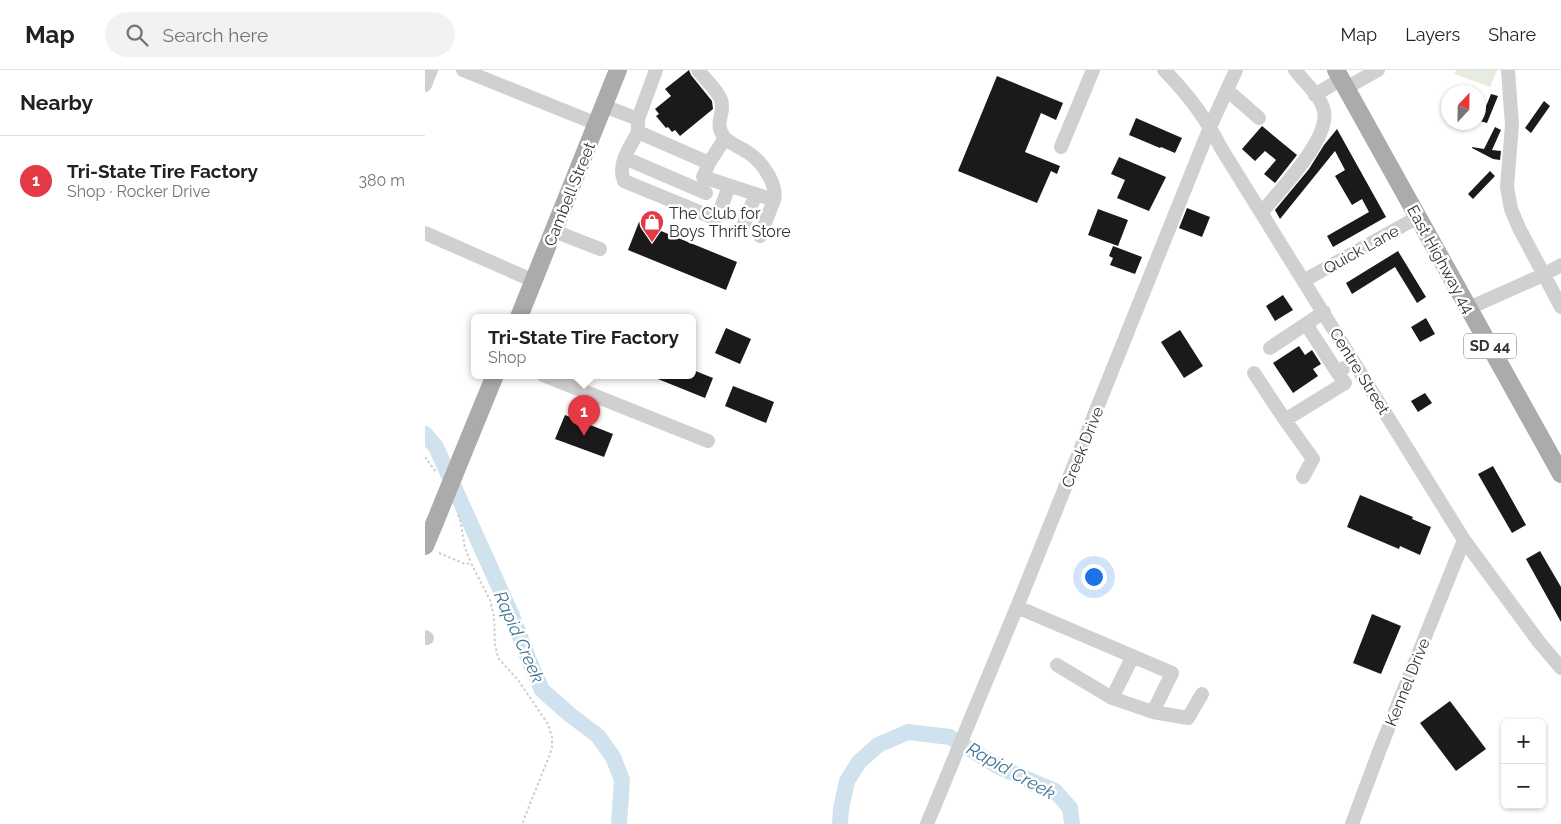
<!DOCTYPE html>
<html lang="en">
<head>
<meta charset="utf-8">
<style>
	body { margin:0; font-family:Raleway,sans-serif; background:#f2f2f2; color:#202124 }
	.controls { position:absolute; right:15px; bottom:15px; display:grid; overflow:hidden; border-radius:8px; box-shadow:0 1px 4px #0004 }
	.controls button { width:45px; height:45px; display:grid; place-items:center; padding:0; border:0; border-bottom:1px solid #e0e0e0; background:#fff; color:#202124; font:25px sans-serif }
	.compass { position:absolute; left:1016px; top:15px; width:45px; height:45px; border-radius:50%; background:#fff; box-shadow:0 1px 4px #0004; rotate:22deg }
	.you { position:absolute; left:668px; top:506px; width:18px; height:18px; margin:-12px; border:4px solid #fff; border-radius:50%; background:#1a73e8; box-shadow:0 0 0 8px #1a73e833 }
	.badge { display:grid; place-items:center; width:32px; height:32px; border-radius:50%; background:#e63946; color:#fff; font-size:16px; font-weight:700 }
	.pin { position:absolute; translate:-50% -41px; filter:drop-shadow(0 1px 2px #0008) }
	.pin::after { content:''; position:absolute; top:26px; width:18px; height:15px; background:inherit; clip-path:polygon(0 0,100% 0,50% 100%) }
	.popup { position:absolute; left:46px; top:244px; width:225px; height:65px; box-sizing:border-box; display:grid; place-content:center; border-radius:8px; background:#fff; filter:drop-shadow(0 1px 4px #0005); font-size:16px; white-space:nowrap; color:#757577 }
	.popup b { font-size:19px; color:#202124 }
	.popup::after { content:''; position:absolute; left:50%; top:100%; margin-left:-10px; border:10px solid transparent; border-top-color:#fff }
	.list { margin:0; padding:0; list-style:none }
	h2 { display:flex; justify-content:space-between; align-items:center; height:65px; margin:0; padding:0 20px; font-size:21px }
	h2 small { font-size:16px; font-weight:400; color:#757577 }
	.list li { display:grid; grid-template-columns:32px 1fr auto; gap:15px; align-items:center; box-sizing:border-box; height:90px; padding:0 20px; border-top:1px solid #e0e0e0 }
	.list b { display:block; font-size:19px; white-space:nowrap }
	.list p { margin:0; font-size:16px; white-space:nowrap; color:#757577 }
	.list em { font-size:16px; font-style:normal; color:#757577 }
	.icon { flex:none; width:28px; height:28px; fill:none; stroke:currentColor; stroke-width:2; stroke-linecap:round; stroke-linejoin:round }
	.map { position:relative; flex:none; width:1136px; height:754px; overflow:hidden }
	header { display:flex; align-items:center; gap:30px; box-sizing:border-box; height:70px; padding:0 25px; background:#fff; border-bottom:1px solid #e0e0e0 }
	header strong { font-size:24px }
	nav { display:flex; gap:28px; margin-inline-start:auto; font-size:18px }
	.search { width:350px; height:45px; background:#f2f2f2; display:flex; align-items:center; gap:12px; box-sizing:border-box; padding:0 18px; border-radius:28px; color:#757577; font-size:19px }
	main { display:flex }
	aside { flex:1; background:#fff }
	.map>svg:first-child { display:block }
</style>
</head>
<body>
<header>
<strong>Map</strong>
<div class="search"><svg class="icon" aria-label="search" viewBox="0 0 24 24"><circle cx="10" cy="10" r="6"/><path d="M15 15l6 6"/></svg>Search here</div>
<nav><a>Map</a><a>Layers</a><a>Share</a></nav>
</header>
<main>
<aside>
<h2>Nearby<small></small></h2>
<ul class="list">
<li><span class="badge">1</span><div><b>Tri-State Tire Factory</b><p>Shop · Rocker Drive</p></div><em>380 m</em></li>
</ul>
</aside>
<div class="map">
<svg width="1136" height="754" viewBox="0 0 1136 754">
	<rect width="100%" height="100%" fill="#fff"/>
	<path fill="#e6ecdf" d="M1031,0H1072L1065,17L1029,4Z"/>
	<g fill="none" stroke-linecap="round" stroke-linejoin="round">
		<path stroke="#cfe2ee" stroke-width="16" d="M0,364L11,377L88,548L105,593L117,620L144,644L173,666L188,687L197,710L194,754
			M415,754L416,739L422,711L434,692L453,675L483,662L525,667L574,697L630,721L645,738L647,754"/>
	</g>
	<path fill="#1a1a1a" d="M264,0L266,5L287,31L288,39L255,66L250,60L247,62L243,57L241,58L231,46L234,44L230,39L246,26L240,19Z
		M572,6L638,33L631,50L616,43L600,82L635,96L632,104L626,101L612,133L533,101Z
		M1066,24L1073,26L1062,53L1055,51Z
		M1119,31L1125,36L1106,63L1100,58Z
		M711,48L757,68L750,83L736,77L735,78L704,65Z
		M837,56L872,85L850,113L839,104L851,90L840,81L830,91L817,79Z
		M1070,57L1076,60L1067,80L1076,81L1075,90L1068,89L1047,78V77L1059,79Z
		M912,59L961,147L908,177L902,166L944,142L937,129L927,135L910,106L920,100L910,81L855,149L850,140L884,99L899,75Z
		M694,87L741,107L724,141L692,128L700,110L686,104Z
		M1065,101L1070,106L1048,129L1043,124Z
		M762,138L785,147L777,167L754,158Z
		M673,139L703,150L693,176L663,165Z
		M214,152L312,192L301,220L203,180Z
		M688,176L717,187L710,204L685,195L688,188L684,186Z
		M973,181L1001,227L992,233L970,197L927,224L921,213Z
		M858,225L868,240L850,251L841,236Z
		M1001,248L1010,264L995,272L986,257Z
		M301,258L326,269L315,294L290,283Z
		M755,260L778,296L759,308L736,272Z
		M874,276L880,285L887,280L896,294L888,299L893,306L868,323L848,293Z
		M268,300L288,308L280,328L223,305H268Z
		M308,316L349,332L341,353L300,336Z
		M1000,323L1007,333L993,342L986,331Z
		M140,345L188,364L179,387L130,369Z
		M1068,396L1101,455L1087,463L1053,404Z
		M935,425L988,447L987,449L1006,457L995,485L975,476L974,479L922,457Z
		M1115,481L1136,517V552L1101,489Z
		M947,544L976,556L956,604L928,593Z
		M1025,631L1061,679L1031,701L995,653Z"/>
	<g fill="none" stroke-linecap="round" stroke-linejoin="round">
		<path stroke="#cdcdcd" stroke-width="2" stroke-dasharray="2.5 2.5" stroke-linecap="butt" d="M0,387L11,402
			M33,445L35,449L40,478L46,493
			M14,483L40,494L46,493L65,530L69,546L70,574L73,588L93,610L123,654L127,667V677L125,684L97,754"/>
		<path stroke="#d0d0d0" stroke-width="14" d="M38,0L172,54
			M231,0L213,49V62L284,93
			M273,0C279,8 293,21 296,30C301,44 288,52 299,67C305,74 317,78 325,84C337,92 353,115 349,130L335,166
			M739,0C762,23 782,50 796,78L1039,470L1114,572L1136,598
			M1083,0L1087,55L1082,117L1086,139L1094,158L1136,237
			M0,15L6,0
			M921,18L953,0
			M802,20L834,48
			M890,25L916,9
			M179,36L213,49
			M213,62C205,77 192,94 199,111L289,148L293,146L304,116
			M300,68L284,93L278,107L349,130
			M636,77L668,0
			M200,88L281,123
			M837,142C854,121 905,69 899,41C896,26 879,12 870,0
			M129,161L175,179
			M316,161L331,124
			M0,163L109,211
			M880,210L993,147
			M1044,238L1118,205L1136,195
			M881,254L912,302L919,298
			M845,278L899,242
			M829,303L860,350L920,313L912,302
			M118,305L283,371
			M860,350L888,389L878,407
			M592,537L747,603L728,642
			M0,567L2,568
			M632,595L687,628L728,642L763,648L777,624
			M687,628L708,586
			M502,754L592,537L785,57L811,0
			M927,754L955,679L1039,470"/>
		<path stroke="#ababab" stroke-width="18" d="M911,0L1136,404
			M94,247L193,0
			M45,366L70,305
			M0,476L10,452"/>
		<path stroke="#ababab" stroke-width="18" d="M10,452L45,366"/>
	</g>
	<defs>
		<g id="shop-pin" transform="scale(1.25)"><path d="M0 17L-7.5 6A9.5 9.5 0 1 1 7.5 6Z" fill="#e63946" stroke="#fff"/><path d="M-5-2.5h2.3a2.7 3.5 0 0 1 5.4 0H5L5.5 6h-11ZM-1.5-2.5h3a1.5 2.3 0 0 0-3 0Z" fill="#fff"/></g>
	</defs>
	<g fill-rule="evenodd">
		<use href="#shop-pin" x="227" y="152"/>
	</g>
	<g text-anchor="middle" stroke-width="5" stroke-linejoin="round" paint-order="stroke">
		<rect fill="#fff" stroke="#707070" stroke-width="1" x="1039" y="263.5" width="52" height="25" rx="4"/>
		<g font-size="15" font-weight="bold" fill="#333">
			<text x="1065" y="281">SD 44</text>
		</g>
		<g font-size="16" fill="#333" stroke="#fff">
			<text transform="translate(144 124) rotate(-68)" y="6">Cambell Street</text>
			<text transform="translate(936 179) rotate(-29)" y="6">Quick Lane</text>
			<text transform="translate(1016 189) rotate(61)" y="6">East Highway 44</text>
			<text transform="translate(935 301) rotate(58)" y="6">Centre Street</text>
			<text transform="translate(657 377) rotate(-68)" y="6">Creek Drive</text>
			<text transform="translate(982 612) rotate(-68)" y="6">Kennel Drive</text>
		</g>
		<g font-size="16" fill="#333" stroke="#fff" text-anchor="start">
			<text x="244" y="149">The Club for<tspan x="244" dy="18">Boys Thrift Store</tspan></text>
		</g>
		<g font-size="18" font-style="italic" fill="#3f7597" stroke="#fff">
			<text transform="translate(94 567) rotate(66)" y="6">Rapid Creek</text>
			<text transform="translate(586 701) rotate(29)" y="6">Rapid Creek</text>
		</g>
	</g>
</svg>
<div class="controls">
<button>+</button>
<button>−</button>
</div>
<svg class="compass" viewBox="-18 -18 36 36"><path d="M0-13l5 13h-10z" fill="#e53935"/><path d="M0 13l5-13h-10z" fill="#757577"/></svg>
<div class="you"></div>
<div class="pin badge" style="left:159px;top:366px">1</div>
<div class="popup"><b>Tri-State Tire Factory</b>Shop</div>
</div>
</main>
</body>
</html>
